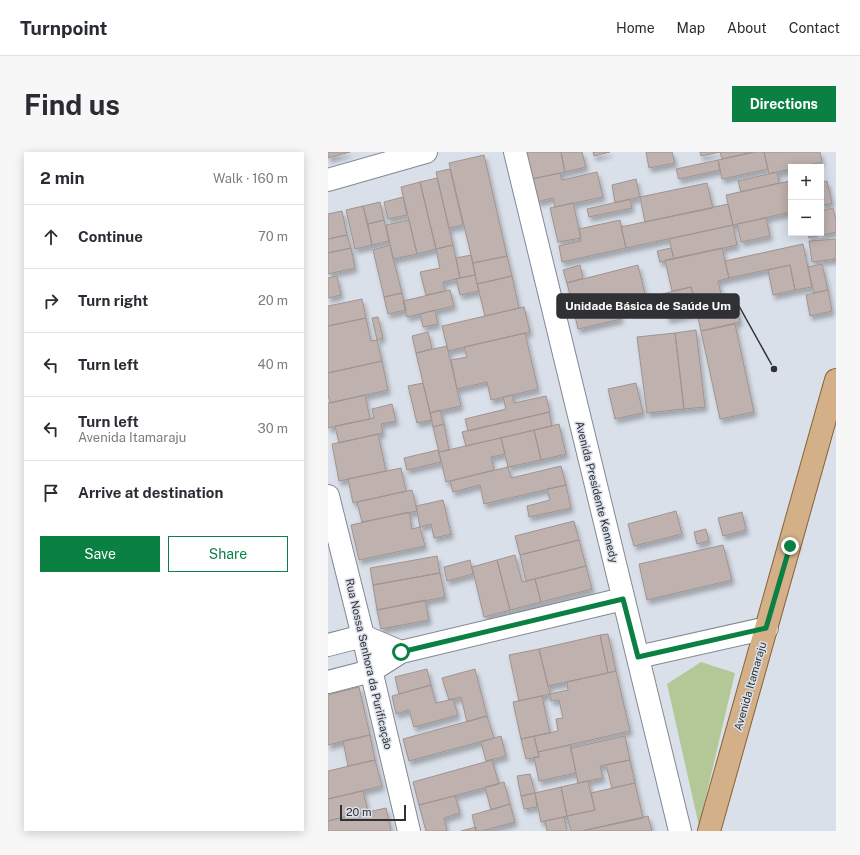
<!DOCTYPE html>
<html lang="en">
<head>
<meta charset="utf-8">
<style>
	body { margin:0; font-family:"Public Sans",sans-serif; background:#f7f7f7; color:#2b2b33 }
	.controls { position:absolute; right:12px; top:12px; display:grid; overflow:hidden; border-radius:0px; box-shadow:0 2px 10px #0003 }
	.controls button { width:36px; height:36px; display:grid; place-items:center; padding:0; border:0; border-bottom:1px solid #e1e1e2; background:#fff; color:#2b2b33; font:20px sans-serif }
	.scale { position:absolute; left:12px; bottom:10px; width:66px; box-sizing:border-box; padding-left:4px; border:2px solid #2f3135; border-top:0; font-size:11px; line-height:14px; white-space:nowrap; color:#2f3135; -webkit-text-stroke:3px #dae0ea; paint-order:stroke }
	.stop { position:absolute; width:12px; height:12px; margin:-9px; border:3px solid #0b8043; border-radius:50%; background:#fff }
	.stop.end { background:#0b8043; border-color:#fff; box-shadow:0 1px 4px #0008 }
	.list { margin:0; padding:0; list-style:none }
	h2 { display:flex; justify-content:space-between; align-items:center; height:52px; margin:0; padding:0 16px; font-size:17px }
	h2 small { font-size:13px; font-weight:400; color:#7c7c81 }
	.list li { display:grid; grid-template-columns:26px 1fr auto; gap:12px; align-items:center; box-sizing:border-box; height:64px; padding:0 16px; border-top:1px solid #e1e1e2 }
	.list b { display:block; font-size:15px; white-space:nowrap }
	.list p { margin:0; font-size:13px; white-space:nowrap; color:#7c7c81 }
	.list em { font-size:13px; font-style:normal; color:#7c7c81 }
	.actions { display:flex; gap:8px; padding:12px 16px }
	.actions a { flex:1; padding:9px 0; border:1px solid #0b8043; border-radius:0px; text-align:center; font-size:14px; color:#0b8043 }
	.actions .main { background:#0b8043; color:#fff }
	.icon { flex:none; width:22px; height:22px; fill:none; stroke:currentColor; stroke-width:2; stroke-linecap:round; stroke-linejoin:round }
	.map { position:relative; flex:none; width:508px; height:679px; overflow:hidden; border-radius:0px }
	header { display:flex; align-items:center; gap:24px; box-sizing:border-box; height:56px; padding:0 20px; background:#fff; border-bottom:1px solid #e1e1e2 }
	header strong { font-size:19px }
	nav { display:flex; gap:22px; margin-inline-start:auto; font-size:14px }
	.intro { display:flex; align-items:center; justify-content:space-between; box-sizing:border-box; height:96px; padding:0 24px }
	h1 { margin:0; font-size:28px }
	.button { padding:10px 18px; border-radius:0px; background:#0b8043; color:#fff; font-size:14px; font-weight:700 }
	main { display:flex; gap:24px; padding:0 24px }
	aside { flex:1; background:#fff; border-radius:0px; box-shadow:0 2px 10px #0003 }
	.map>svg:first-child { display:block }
</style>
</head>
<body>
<header>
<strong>Turnpoint</strong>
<nav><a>Home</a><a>Map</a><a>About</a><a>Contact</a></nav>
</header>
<div class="intro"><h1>Find us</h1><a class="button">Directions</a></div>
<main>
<aside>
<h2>2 min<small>Walk · 160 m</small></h2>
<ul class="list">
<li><svg class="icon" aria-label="ahead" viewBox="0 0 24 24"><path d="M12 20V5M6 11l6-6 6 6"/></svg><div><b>Continue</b></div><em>70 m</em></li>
<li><svg class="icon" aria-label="right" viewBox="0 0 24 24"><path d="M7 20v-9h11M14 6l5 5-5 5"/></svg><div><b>Turn right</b></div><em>20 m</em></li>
<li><svg class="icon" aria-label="left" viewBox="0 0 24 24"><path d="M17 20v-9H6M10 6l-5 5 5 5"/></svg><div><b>Turn left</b></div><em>40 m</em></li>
<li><svg class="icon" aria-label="left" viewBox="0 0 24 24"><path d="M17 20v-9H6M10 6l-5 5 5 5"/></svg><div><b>Turn left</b><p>Avenida Itamaraju</p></div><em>30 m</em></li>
<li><svg class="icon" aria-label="arrive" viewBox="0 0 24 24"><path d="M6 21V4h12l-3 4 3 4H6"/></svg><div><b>Arrive at destination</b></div></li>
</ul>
<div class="actions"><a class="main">Save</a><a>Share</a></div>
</aside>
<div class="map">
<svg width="508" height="679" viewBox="0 0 508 679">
	<defs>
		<filter id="shadow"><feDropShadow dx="2.5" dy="4.5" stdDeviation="2" flood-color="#0004"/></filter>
	</defs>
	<rect width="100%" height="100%" fill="#dae0ea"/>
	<path fill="#b4c796" d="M373,510L407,521L371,674L339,532Z"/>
	<path fill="#beb1ae" stroke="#a09390" filter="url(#shadow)" d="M0,0H22L0,6Z
		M198,0H233L237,20L204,27Z
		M233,0H254L258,15L237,20Z
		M265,0H282L266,4Z
		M318,0H344L347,11L321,16Z
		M372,0H392L373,4Z
		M392,0H426L394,7Z
		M426,0H436L440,17L394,27L390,8Z
		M436,0H492L494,10L473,15H463V17L441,22Z
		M156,3L179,104L145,111L121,11Z
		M390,8L392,18L351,27L348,17Z
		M122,17L135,73L121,76L108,20Z
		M269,20L275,45L227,55L225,46L209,50L204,27L232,21L234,28Z
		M449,20L451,31L413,40L410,29Z
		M109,26L125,93L108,97L92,30Z
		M308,27L312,45L287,51L284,33Z
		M462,29L463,60L405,73L398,43Z
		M499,29L504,51L493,54V30Z
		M92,30L108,97L89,102L73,35Z
		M379,31L385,56L317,70L312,45Z
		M75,45L79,63L60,67L56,50Z
		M302,47L304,56L261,65L259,57Z
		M52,50L56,68L40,72L35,54Z
		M245,51L253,86L230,90L222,56Z
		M400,52L405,73L298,96L293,75Z
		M35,54L44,93L27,97L18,58Z
		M505,56L508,69V80L481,86L480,81H493V59Z
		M14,59L19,83L0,87V62Z
		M438,66L442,84L413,90L409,72Z
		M56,68L61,89L44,93L40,72Z
		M81,68L89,102L65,107L58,73Z
		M292,68L298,96L234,110L231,94L253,89L251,77Z
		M405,73L409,93L346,107L341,87Z
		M19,83L23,96L0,101V87Z
		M508,87V107L484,110L481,89Z
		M475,92L484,135L467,138L462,113L401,126L397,109Z
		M62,93L74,141L56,145L45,98Z
		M125,93L132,126L115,130L117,139L98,143L92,120L112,116L108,97Z
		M23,96L27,116L0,122V101Z
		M343,96L346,107L332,110L329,99Z
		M394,96L401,126L390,129L396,154L369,161L363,135L344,139L337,108Z
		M143,103L147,123L132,126L128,106Z
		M179,104L184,124L149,132L145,111Z
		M494,112L500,138L486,141L480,115Z
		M252,113L255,126L239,131L235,118Z
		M310,113L318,146L247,164L239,131Z
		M462,113L467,138L445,143L440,118Z
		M147,123L151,139L132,143L128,127Z
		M9,124L13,143L0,146V126Z
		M184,124L191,156L157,164L149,132Z
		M363,135L369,161L340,167L334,142Z
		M122,138L126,154L79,165L75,149Z
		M500,138L504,159L482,164L478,143Z
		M74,141L78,158L60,162L56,145Z
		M34,147L38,166L0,174V154Z
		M408,152L412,170L373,179L369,161Z
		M289,153L293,167L250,177L247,164Z
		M196,155L202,180L120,199L114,174Z
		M107,158L110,172L95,175L92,162Z
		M50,165L55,186L49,188L44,166Z
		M38,166L43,189L49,188L54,209L0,221V174Z
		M407,172L426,260L392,267L373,179Z
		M368,178L377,255L356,257L347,181Z
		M100,180L104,197L88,201L84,184Z
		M197,181L210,237L163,248L159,230L129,237L123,208L139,205L136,195Z
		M347,181L356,257L319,261L309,185Z
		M119,194L133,254L102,261L88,201Z
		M54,209L60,238L2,251L0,243V221Z
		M95,231L104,268L89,271L80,234Z
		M308,231L315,261L287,267L280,237Z
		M37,243L42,267L0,276V251Z
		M184,243L186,251L218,244L222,260L140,279L137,267L178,257L175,245Z
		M64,252L68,269L53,272L55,281L11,291L7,274L46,266L44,257Z
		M112,258L116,272L105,275L102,261Z
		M221,260L224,274L138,294L134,280Z
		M116,272L121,298L111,300L105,275Z
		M231,272L238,302L213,308L206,278Z
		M206,278L213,308L180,315L173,286Z
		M50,282L58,319L11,329L4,292Z
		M173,286L177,302L163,305L166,318L118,330L111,300Z
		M110,298L113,310L79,318L76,306Z
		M233,314L238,333L156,352L152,333L125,340L122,329L180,315L183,326Z
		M73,316L78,339L25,351L20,327Z
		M238,333L243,356L201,365L199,354L222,348L219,337Z
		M84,338L89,359L34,370L29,350Z
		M115,348L123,382L106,386L103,372L92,375L88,354Z
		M348,359L354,382L306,394L300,372Z
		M81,360L84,377L92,375L97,394L31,408L23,373Z
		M414,360L418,378L395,384L390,366Z
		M246,369L251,388L192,403L187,384Z
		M378,377L381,389L369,392L366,380Z
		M251,388L258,414L198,429L192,403Z
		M395,393L404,428L319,448L311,412Z
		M187,403L194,430L207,427L213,450L182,458L169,408Z
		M109,404L112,421L45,433L42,416Z
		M142,408L145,422L119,429L116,415Z
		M169,408L182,458L156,465L144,415Z
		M258,414L264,437L213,450L207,427Z
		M112,421L117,445L49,458L45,433Z
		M97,448L101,468L53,477L49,458Z
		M280,482L288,519L280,521L272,483Z
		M272,483L280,521L220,534L211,497Z
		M211,497L222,542L191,549L181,503Z
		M99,517L103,533L71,542L67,525Z
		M147,517L159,564L139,570L133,545L121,548L114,526Z
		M288,519L302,579L210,600L206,584L230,579L228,567L235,566L231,548L223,549L222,542L240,538L239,530Z
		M103,533L108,551L125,547L130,563L86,575L81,558L68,562L64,544Z
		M31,535L42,583L0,593V543Z
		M214,544L222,581L193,587L185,550Z
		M159,564L166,586L81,609L75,587Z
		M42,583L47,608L20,614L15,589Z
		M173,584L178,604L158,609L153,590Z
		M206,584L211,605L198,607L193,587Z
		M297,584L302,608L272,614L275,626L250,631L243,596Z
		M242,593L248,621L211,629L206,605H211L210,600Z
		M47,608L54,634L0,647V619Z
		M164,608L171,632L91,653L85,630Z
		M302,608L307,631L284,636L278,613Z
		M202,622L207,641L193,644L189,624Z
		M260,629L267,658L239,664L233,635Z
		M176,630L182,652L163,658L157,635Z
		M307,631L315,666L254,679H243L239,664L267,658L263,641Z
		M233,635L239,664L213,670L207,641Z
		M35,639L40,659L0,669V647Z
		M207,641L209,655L196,657L193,644Z
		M127,644L132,661L116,666L119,679H98L91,653Z
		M182,652L187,670L154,679H148L144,663Z
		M58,656L63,679H0V669Z
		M320,664L324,679H258V678Z
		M236,665L239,679H219L217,669Z
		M148,675V679H133Z"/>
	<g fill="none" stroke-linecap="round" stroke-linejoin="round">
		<g stroke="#838891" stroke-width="24">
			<path id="minor" d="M187,0L352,679
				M0,28L98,0
				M0,344L35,484L81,679
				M0,493L35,484L73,500
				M310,505L439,476
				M0,530L43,519L73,500L295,447"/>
		</g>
		<g stroke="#876236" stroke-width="24">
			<path id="major" d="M381,679L508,228"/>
		</g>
		<use href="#minor" stroke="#fff" stroke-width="22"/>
		<use href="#major" stroke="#d3b087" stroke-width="22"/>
	</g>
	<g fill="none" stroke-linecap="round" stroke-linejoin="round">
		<path stroke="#0b8043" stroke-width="5" d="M73,500L295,447L310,505L438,476L462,394"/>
	</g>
	<g text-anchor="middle" stroke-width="3" stroke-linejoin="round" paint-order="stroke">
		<g font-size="11" fill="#2f3135" stroke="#dae0ea">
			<text transform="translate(269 340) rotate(76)" y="4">Avenida Presidente Kennedy</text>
			<text transform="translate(41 512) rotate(77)" y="4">Rua Nossa Senhora da Purificação</text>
			<text transform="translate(422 534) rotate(-74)" y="4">Avenida Itamaraju</text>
		</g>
	</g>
	<path fill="none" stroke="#2f3135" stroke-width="1.5" d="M446 217L411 154"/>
	<circle fill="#2f3135" stroke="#dae0ea" stroke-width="1.5" cx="446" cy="217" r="4"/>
	<rect fill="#2f3135" stroke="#2f3135" stroke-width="1.5" x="229" y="142" width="182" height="24" rx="4"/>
	<g font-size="12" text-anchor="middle" font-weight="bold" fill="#fff">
		<text x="320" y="158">Unidade Básica de Saúde Um</text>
	</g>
</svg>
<div class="controls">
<button>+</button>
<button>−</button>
</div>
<div class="scale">20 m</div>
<div class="stop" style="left:73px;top:500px"></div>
<div class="stop end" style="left:462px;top:394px"></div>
</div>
</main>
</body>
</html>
